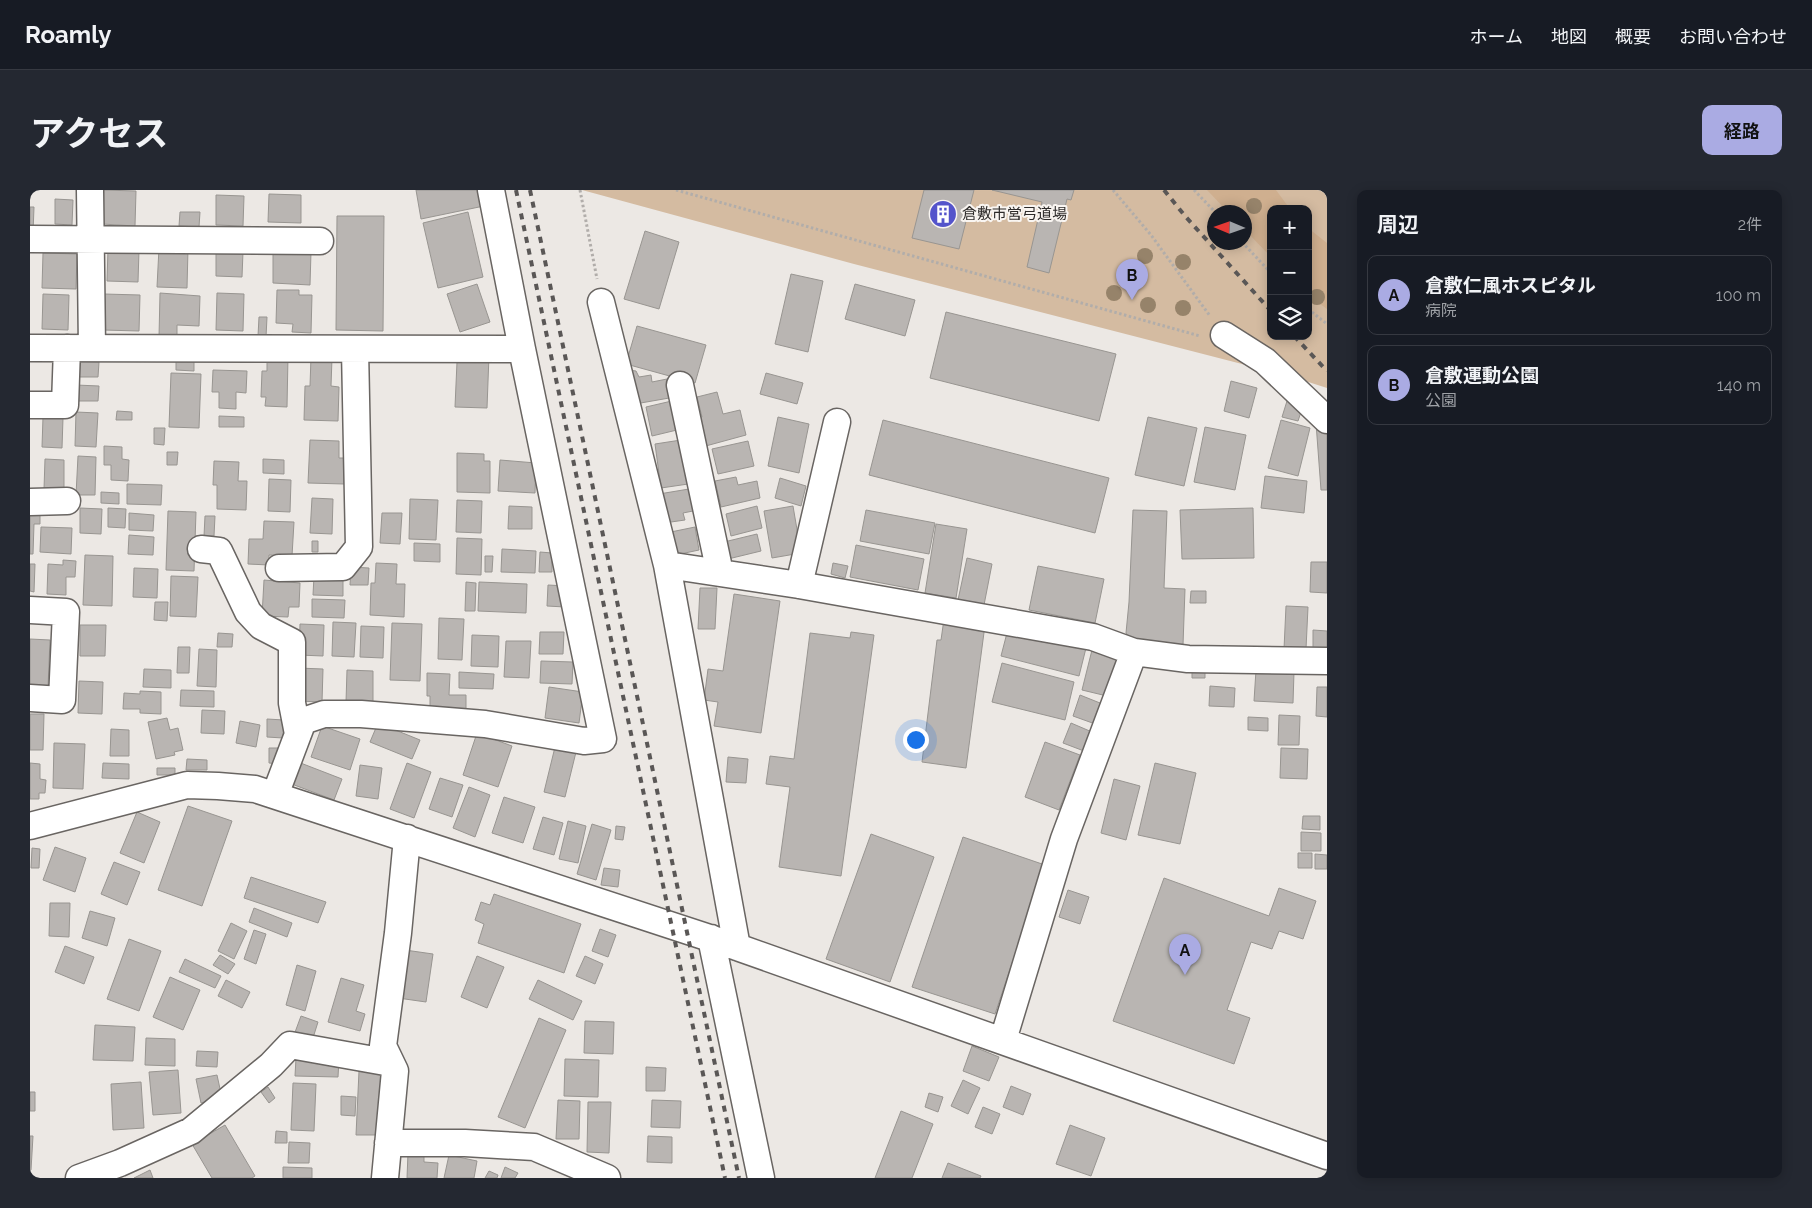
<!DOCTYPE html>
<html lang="ja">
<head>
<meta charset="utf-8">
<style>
	body { margin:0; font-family:Raleway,"Noto Sans JP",sans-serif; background:#242831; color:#f1f3f6 }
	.controls { position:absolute; right:15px; top:15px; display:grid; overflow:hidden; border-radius:10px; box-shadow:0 2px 12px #0003 }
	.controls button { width:45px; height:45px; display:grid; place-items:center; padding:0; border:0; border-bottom:1px solid #363941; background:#171b24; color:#f1f3f6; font:25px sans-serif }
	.compass { position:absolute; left:1177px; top:15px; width:45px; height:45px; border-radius:50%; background:#171b24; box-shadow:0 2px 12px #0003; rotate:272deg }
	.you { position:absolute; left:885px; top:549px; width:18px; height:18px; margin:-12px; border:4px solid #fff; border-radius:50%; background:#1a73e8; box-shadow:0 0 0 8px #1a73e833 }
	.badge { display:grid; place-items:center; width:32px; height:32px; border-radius:50%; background:#aaabe3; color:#111; font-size:16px; font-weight:700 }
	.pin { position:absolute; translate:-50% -41px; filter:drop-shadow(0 1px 2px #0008) }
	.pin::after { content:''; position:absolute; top:26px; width:18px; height:15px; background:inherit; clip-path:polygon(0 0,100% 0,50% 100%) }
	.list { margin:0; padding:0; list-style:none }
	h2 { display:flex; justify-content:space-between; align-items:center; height:65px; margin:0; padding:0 20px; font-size:21px }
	h2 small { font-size:16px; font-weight:400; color:#9ea1a6 }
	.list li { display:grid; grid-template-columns:32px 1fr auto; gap:15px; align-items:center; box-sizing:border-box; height:80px; margin:0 10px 10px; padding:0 10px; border:1px solid #363941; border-radius:10px }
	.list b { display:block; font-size:19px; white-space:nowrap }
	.list p { margin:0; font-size:16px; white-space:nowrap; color:#9ea1a6 }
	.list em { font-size:16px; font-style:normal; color:#9ea1a6 }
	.icon { flex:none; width:28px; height:28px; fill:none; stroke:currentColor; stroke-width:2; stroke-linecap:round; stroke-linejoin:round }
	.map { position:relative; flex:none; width:1297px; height:988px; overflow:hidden; border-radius:10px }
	header { display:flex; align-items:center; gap:30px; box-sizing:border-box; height:70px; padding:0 25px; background:#171b24; border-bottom:1px solid #363941 }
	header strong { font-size:24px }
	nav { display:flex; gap:28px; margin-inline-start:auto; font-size:18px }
	.intro { display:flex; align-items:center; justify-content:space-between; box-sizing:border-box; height:120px; padding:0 30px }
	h1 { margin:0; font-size:35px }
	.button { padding:12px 22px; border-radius:10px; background:#aaabe3; color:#111; font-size:18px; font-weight:700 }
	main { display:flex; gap:30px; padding:0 30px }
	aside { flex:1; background:#171b24; border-radius:10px; box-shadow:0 2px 12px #0003 }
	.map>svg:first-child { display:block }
</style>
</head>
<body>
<header>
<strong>Roamly</strong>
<nav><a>ホーム</a><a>地図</a><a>概要</a><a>お問い合わせ</a></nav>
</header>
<div class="intro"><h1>アクセス</h1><a class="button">経路</a></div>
<main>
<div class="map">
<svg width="1297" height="988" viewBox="0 0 1297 988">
	<rect width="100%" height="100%" fill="#ece8e4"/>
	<path fill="#d4bba1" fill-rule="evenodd" d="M552,0H1297V198L1266,188L824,74ZM1241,19H1278V146H1241ZM1184,22H1214V52H1184Z"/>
	<path fill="#cfaf8f" d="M1177,0H1246L1260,19H1241V67L1215,40L1214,22H1198Z
		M1278,38L1297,53V119L1278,105Z"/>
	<path fill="#b9b5b2" stroke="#989591" d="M73,0L106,1L105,36L72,34Z
		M386,0H451L454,16L391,29Z
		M894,0H944L929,59L882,48Z
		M962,0H1044L1041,10L1037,9L1019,83L997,77L1012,12Z
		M239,4L271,5V33L238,32Z
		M186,5L214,6L213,36L186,35Z
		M25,9L43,10L42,35L25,34Z
		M0,17H4L3,43H0Z
		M150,22H170L169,37L149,36Z
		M438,22L453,87L408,98L393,33Z
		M307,26H354L353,141L306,140Z
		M615,41L649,52L629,119L594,109Z
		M129,58L158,59L157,98L127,97Z
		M78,59L109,60L108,92L77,91Z
		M186,61L213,62L212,87L186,86Z
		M243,61L281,62L280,95L243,93Z
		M13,63L47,64L46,99L12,98Z
		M761,84L793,91L778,162L745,154Z
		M447,94L460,132L430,142L417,104Z
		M825,94L885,110L875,146L815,129Z
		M247,100H269V105H282L281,143L262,142L263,134L246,133Z
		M130,103L170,106L169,136L147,135V148L129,147Z
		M187,103L214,104L213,141L186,140Z
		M13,104L39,105L38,140L12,139Z
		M74,104L110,105L109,141L73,140Z
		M916,122L1086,164L1069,231L900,188Z
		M229,127H237L236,147L228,146Z
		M607,136L676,155L665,193L596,174Z
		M436,164L459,165L457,218L425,217L427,172H436Z
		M237,166H258L257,217L235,216L236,207H231L232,181H237Z
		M281,167L302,168L301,196L309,197L308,231L274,230L275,196H280Z
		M146,168H164V181L146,180Z
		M42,171L69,172L68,187H42Z
		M183,180L217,181L216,203L206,202V219L189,218V202H182Z
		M599,180L606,181L609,187L621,185L622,192L642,188L645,207L605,214Z
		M141,183L171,184L169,238L139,237Z
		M736,183L773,193L767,214L730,204Z
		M1201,191L1227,198L1219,228L1194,221Z
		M46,195L69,196L68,211H45Z
		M687,202L693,224L710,220L716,245L672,257L665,229L672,227L667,207Z
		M646,210L647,240L622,246L616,217Z
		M1257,211L1273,216L1268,231L1252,227Z
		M87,221L102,222V230H86Z
		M46,222L68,223L66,257L45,256Z
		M189,226L214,227V237H189Z
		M13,227L33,228L32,258L12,257Z
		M748,227L779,234L769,283L738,276Z
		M1118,227L1167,238L1154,296L1105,285Z
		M853,230L1079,288L1065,343L839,285Z
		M1251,230L1280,238L1268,286L1238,278Z
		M1286,233L1297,237V300H1291Z
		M1175,237L1216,245L1205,300L1164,292Z
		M124,238H135L134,255L124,254Z
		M280,250L309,251V268H315L314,294L278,293Z
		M651,250L665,293L631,298L625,254Z
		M718,251L724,276L688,284L682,259Z
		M74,256L92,257V269L99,270L98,291L81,290V275H74Z
		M137,262H148L147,275H137Z
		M427,263L454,264V271H460V303L427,302Z
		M48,266L66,267L65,305H46Z
		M15,269L34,270V299H14Z
		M233,269L254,270V284L233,283Z
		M470,270L506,273L505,303L468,301Z
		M184,271L209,272L208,291H217L216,320L187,319V295H183Z
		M1235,286L1277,291L1274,323L1231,318Z
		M706,287L708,295L727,291L730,308L691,317L685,291Z
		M750,288L776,296L771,316L745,308Z
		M239,289L261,290L260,322L238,321Z
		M97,294L132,295L131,315L97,314Z
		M659,299L663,321L653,323L655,330L634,333L629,304Z
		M71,302L89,303V314L71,313Z
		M282,308L303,309L302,344L280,343Z
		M380,309L408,310L406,350L379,349Z
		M427,310L452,311L451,343L426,342Z
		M479,316L502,317V339H478Z
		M727,316L732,338L701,346L696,324Z
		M763,316L771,363L742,368L734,321Z
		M50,318L72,319L71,344L50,343Z
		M78,318L96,319L95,338L78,337Z
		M1223,318L1224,368L1152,369L1150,320Z
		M0,320L10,321V334H4L3,364H0Z
		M836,320L905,333L899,364L830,351Z
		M1103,320L1137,321L1134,398L1155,399L1153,455L1101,450L1096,443L1099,412Z
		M138,321L166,322L164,381L136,380Z
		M99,323L124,325L123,341L99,340Z
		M352,323H372L370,354L350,353Z
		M175,326H185L184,346H174Z
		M234,331L264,332L262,366L239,365V375L218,374L219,349H233Z
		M906,334L937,339L926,408L895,403Z
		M11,337L42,338L41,364L10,362Z
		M665,337L669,360L641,366L636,343Z
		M727,344L731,361L698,369L694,352Z
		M99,345L124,347L123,365L98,364Z
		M427,348L452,349L451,385L426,384Z
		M282,351H288V362H282Z
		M384,353L410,354V372L384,371Z
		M826,355L894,369L888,400L820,387Z
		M472,359L506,361L505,383L471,382Z
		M510,362L522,363V382H509Z
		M55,365L83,366L82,416L53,415Z
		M455,366H463L462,382H455Z
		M937,368L962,374L954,415L928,410Z
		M33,370L46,371L45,387H36V405L17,404L18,374L33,375Z
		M1281,372H1297V403L1280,402Z
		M346,373L367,374L366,394H375L374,427L340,425L341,393H345Z
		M803,373L818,376L815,388L801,384Z
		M0,374H5L4,402L0,401Z
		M1008,376L1074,389L1065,433L999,420Z
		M321,377L339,378L338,395H320Z
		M104,378L128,379L127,408L103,407Z
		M141,386L168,387L166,427L140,426Z
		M284,386L313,387V406L283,405Z
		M234,390L270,393L269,417H259L258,427L232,426Z
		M436,392L446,393L445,421H435Z
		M449,392L497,394L496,423L448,421Z
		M518,395L536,396L535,417L517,416Z
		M670,398H687L685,439H668Z
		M1161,401H1176V413H1160Z
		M704,404L750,411L731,543L684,536L688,512L674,510L678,479L693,481Z
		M282,409L315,410L314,428L282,427Z
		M125,412H138L137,431L124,430Z
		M1256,416L1278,417L1276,459H1254Z
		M409,428L434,429L432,470L408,469Z
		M914,429L955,435L936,578L892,572L907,450H911Z
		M303,432L326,433L324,467L302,466Z
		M362,433L392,434L390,491L360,490Z
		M270,434L294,435L293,466L269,465Z
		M50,435H76L75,466H50Z
		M331,436L354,437L353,468L330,467Z
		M978,439L1056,458L1049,486L971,466Z
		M1283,440L1297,441V461H1283Z
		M510,442H534L533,464H509Z
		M821,442L844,445L811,686L749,677L760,597L736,594L740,566L764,569L780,443L820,448Z
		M188,443L203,444L202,457H187Z
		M442,445L469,446L468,477L441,476Z
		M0,449L20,450L18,497H0Z
		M476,451H501L499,488L474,487Z
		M148,457H160L159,483H147Z
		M169,459L187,460L186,497L167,496Z
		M1062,460L1087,467L1077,506L1052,500Z
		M511,471L543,472L542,494L510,493Z
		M972,473L1044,492L1035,530L962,512Z
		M268,478L293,479L292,512L267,511Z
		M114,479L141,480V498L113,497Z
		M1162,479L1175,480V488H1162Z
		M317,480L343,481V513L316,512Z
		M1226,480L1264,482L1263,513L1224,511Z
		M429,482L464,484L463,499L429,498Z
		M397,483L420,484L419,505H436V526L400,525V506H397Z
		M49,491L73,492L72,524L48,523Z
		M1180,496L1205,498L1204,517L1179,516Z
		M519,497L553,502L549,533L515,528Z
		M1287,497H1297V527L1286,526Z
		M151,500L184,501V517L150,516Z
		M110,501L131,502V524L110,523V519H93L94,503L110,504Z
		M1050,505L1075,515L1068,535L1043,526Z
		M172,520L195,521L194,544L171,543Z
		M0,524H14L13,560H0Z
		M1249,525L1270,526L1269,555H1248Z
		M1218,527L1238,528V541L1218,540Z
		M137,528L140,540L148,538L153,560L144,562L145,565L126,569L118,532Z
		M237,529L254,530L253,548L237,547Z
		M210,531L230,535L226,557L206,553Z
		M348,533L390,550L382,569L340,552Z
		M1041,533L1062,542L1054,561L1033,553Z
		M292,536L330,549L320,580L281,567Z
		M81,539L99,540V566H80Z
		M447,543L482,556L468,597L433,585Z
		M1015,552L1050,565L1029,620L995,607Z
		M24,553L55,554L53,599L23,598Z
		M525,557L546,562L535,607L514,602Z
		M239,558H251L250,574L239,573Z
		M1251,558L1278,559L1277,589L1250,588Z
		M698,567L718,569L716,593L696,592Z
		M157,569L177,570V580H156Z
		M268,572L312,589L304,610L259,593Z
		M0,573L10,574V589L16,590L15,603H9V609H0Z
		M73,573L99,574V589L72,588Z
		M377,573L401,582L384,628L360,619Z
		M1125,573L1166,583L1150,654L1108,645Z
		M330,575L352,578L348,609L326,606Z
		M127,578H145V585H127Z
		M410,588L433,595L422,627L399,619Z
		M1084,589L1110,596L1096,650L1071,643Z
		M439,597L460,605L445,647L423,638Z
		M474,607L505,617L493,653L462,643Z
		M158,616L202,631L172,716L128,700Z
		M107,622L130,632L114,673L90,663Z
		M1273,626H1290V640L1272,639Z
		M513,627L533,633L524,665L503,659Z
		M538,631L556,636L548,673L529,669Z
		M562,634L581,640L566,690L547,684Z
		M586,636L595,637L593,650L585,649Z
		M1271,642L1291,643V661H1271Z
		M841,644L904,667L860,792L796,769Z
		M933,647L1015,675L965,824L882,797Z
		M25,657L56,668L45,702L13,690Z
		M2,658L10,659L9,678H1Z
		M1268,663H1282V678H1268Z
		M1285,664L1297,665V679H1285Z
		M84,672L110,682L97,715L71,704Z
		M574,678L590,680L588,697L571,695Z
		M221,687L296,712L288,733L214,708Z
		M1134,688L1239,726L1249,698L1286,711L1273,749L1249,741L1242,759L1221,752L1197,820L1220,828L1204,874L1083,831Z
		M1038,700L1059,707L1050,734L1029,727Z
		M464,704L551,734L534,783L448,753L454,734L445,730L451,712L460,715Z
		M20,713H40L39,747L19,746Z
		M224,718L262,733L257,747L219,732Z
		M60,721L85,728L77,756L52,748Z
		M201,733L217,741L204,769L188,761Z
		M570,739L586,745L578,767L562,761Z
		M224,740L236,744L226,774L214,769Z
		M99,749L131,761L109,821L77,809Z
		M35,756L64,767L54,794L25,782Z
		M375,760L403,764L396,812L368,808Z
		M190,765L205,774L198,784L183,775Z
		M447,766L474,777L457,818L431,807Z
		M555,766L573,774L565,794L546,786Z
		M155,769L191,786L185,798L149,782Z
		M267,775L286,781L275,821L256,815Z
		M140,787L170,800L153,840L123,827Z
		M311,788L334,795L326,821L335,824L330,841L298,832Z
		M196,790L220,802L212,818L188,806Z
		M508,790L552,811L543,830L499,809Z
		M271,826L288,832L282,851L264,845Z
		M509,828L536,840L495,938L468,927Z
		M555,831L584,832L583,864L554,863Z
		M65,835L105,837L103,871L63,870Z
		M116,848L145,849V876L115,875Z
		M942,856L969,867L959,891L933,881Z
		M167,861L188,862L187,877L166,876Z
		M266,868L309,869L308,887L265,886Z
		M535,869L569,870L568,907L534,906Z
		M616,877L636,878L635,901H616Z
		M148,880L151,923L123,925L119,882Z
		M329,881L354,882L352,945H326Z
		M187,885L192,908L171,913L166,889Z
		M933,890L950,898L938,924L921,916Z
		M111,892L114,938L83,940L81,894Z
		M263,893L286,894L284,941L261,940Z
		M981,896L1001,904L993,925L973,917Z
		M238,897L245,908L239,913L231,902Z
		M0,902H5V921H0Z
		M899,903L913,907L908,922L895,917Z
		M311,906L326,907L325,926L311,925Z
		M528,910L550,911L549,949H526Z
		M622,910L651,911L650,938L621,937Z
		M558,912H581L579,963L557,962Z
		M953,917L970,924L962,944L945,937Z
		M871,921L903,934L882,988H845Z
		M195,935L225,986L222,988H182L162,954Z
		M1040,935L1075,948L1061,986L1026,974Z
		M246,941L257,942V953H245Z
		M0,946H3L1,980H0Z
		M618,946L642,947V973L617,972Z
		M259,952L280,953L279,973H258Z
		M378,963L394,964V972L408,973L407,988H377Z
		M419,965L447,971L444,988H414Z
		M918,973L951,986L950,988H912Z
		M253,977L282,978V988H253Z
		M475,977L488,983L485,988H471Z
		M120,980L123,988H104Z
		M459,981L468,985L467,988H455Z"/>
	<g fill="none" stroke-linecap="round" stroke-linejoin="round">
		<g stroke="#696562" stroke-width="29">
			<path id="street" d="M60,0L62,158
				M0,49L290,51
				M571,112L637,375
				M1194,145L1235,171L1297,230
				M0,158L492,159L461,0
				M650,195L690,383
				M0,215H35L37,158
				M0,312L37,311
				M171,359L189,361L218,422L231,436L262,452V513L268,544
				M249,378L313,377L329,357L325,159
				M769,395L807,232
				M0,420L36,422L32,510L0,508
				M245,605L273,531L294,524H331L455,534L554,551L573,549L492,159
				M0,636L157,595L188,596L225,599L707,757L1297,966
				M681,748L731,988
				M707,757L637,375L769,395L1063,447L1104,462L1158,469L1297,471
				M973,850L1034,649L1104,462
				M358,953H435L504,957L577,988
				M49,988L90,973L161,941L241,875L260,855L361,873
				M355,988L365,881L353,856L368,743L377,648"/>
		</g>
		<path stroke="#b1adaa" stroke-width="3" stroke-dasharray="2.5 2.5" stroke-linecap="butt" d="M550,0L567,89
			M646,0L1170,146
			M1083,0L1121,45L1180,126
			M1164,0L1185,22
			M1212,52L1241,83
			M1278,119L1297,134"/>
		<use href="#street" stroke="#fff" stroke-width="26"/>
		<path stroke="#5a5756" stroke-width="4" stroke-dasharray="6 6" stroke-linecap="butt" d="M486,0L695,988
			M500,0L709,988
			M1134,0L1155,26L1241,121
			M1264,146L1297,181"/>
	</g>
	<g fill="#96836a">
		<circle cx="1224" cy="16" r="8"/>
		<circle cx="1115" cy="66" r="8"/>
		<circle cx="1153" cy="72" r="8"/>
		<circle cx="1084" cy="103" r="8"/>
		<circle cx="1287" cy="107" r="8"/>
		<circle cx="1118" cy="115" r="8"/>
		<circle cx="1153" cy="118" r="8"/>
	</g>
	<defs>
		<g id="building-disc" transform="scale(1.4375)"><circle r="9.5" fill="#5454cb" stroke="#f9f5f1"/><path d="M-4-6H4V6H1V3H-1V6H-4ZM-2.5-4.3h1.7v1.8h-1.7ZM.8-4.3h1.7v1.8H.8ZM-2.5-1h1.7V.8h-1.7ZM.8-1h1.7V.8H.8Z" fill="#fff"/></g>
	</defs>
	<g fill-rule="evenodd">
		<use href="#building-disc" x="913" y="24"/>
	</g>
	<g text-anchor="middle" stroke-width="4" stroke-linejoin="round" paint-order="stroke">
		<g font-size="15" fill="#2c2a29" stroke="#f9f5f1" text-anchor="start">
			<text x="932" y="29">倉敷市営弓道場</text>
		</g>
	</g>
</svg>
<div class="controls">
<button>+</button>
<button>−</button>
<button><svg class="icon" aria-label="layers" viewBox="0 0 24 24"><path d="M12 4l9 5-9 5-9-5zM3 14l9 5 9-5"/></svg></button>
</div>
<svg class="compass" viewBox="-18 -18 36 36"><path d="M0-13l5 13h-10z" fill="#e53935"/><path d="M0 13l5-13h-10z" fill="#9ea1a6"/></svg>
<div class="you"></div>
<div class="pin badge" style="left:1155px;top:785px">A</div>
<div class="pin badge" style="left:1102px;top:110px">B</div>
</div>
<aside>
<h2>周辺<small>2件</small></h2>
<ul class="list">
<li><span class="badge">A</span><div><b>倉敷仁風ホスピタル</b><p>病院</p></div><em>100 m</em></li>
<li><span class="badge">B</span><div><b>倉敷運動公園</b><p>公園</p></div><em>140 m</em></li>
</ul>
</aside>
</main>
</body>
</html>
